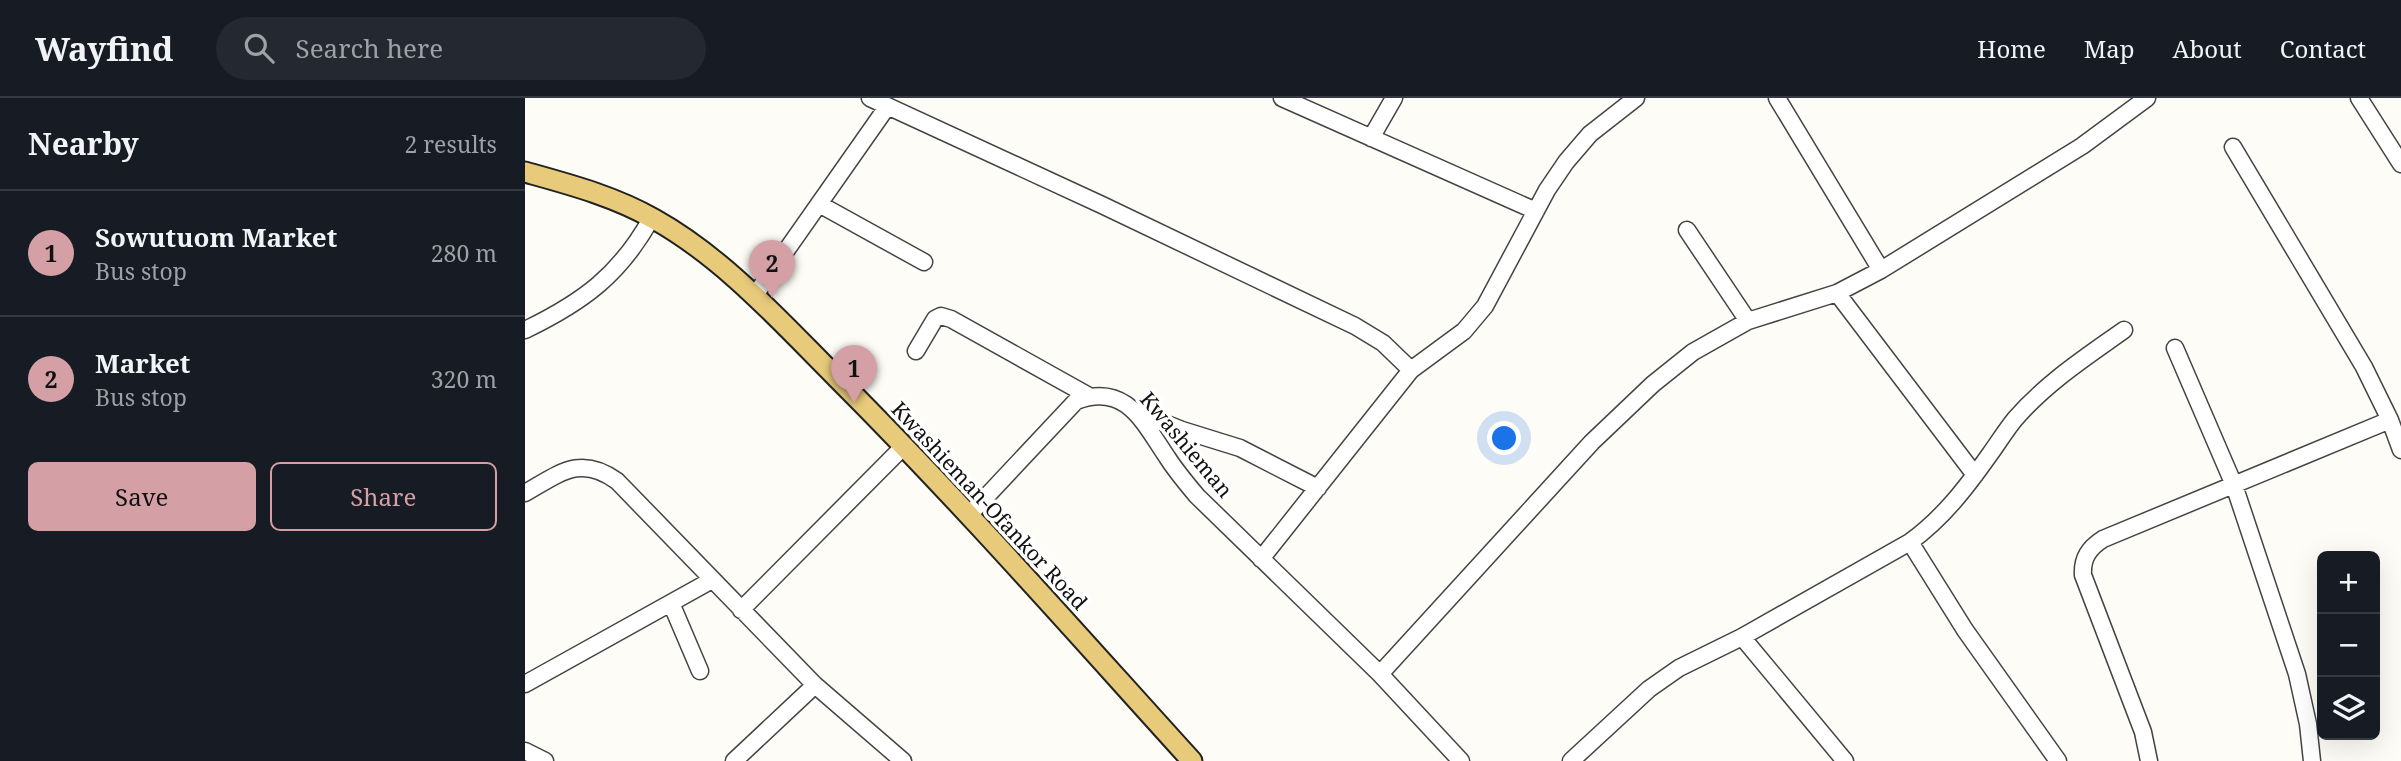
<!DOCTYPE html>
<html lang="en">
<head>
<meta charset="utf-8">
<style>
	body { margin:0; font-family:"Noto Serif",serif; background:#242831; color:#f1f3f6 }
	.controls { position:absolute; right:21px; bottom:21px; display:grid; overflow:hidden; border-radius:10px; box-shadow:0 7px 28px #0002 }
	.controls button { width:63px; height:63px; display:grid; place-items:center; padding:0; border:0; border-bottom:2px solid #363941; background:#171b24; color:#f1f3f6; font:35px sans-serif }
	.you { position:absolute; left:980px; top:341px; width:24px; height:24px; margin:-18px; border:5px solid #fff; border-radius:50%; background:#1a73e8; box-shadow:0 0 0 10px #1a73e833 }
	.badge { display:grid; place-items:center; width:46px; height:46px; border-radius:50%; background:#d49fa5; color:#111; font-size:23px; font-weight:700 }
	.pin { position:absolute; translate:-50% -58px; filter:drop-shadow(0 2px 4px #0008) }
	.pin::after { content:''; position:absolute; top:37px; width:24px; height:21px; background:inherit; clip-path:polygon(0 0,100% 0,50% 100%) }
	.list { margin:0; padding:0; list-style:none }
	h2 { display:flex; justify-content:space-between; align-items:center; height:91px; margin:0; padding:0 28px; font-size:30px }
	h2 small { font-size:23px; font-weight:400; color:#9ea1a6 }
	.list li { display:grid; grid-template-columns:46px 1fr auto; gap:21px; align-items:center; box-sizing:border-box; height:126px; padding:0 28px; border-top:2px solid #363941 }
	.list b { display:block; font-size:26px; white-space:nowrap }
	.list p { margin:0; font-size:23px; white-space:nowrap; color:#9ea1a6 }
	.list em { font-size:23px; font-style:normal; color:#9ea1a6 }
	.actions { display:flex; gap:14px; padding:21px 28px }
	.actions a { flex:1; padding:16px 0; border:2px solid #d49fa5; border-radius:10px; text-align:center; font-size:24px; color:#d49fa5 }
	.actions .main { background:#d49fa5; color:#111 }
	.icon { flex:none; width:38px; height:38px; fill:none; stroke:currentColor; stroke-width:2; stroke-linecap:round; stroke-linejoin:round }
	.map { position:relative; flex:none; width:1876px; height:663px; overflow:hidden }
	header { display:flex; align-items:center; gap:42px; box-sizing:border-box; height:98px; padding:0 35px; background:#171b24; border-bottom:2px solid #363941 }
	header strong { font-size:33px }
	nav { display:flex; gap:38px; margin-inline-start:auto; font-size:24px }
	.search { width:490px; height:63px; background:#242831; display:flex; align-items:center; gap:18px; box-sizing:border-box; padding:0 24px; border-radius:38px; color:#9ea1a6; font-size:26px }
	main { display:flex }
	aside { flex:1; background:#171b24 }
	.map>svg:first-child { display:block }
</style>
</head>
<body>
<header>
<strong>Wayfind</strong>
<div class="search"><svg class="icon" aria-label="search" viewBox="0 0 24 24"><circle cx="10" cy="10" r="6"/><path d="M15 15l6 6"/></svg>Search here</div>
<nav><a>Home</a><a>Map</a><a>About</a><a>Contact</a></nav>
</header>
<main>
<aside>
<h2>Nearby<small>2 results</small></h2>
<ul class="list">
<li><span class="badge">1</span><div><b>Sowutuom Market</b><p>Bus stop</p></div><em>280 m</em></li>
<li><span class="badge">2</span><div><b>Market</b><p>Bus stop</p></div><em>320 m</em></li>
</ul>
<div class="actions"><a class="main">Save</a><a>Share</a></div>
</aside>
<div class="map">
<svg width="1876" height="663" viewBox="0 0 1876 663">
	<rect width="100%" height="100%" fill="#fefcf6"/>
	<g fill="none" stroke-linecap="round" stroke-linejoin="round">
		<g stroke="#444" stroke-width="19">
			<path id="minor" d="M345,0L577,107L830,228L858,245L886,272
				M757,0L1011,113
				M1252,0L1356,172
				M1834,0L1876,66
				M846,40L869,0
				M1708,49L1839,269L1865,322L1876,352
				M294,106L399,164
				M1162,132L1223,223
				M1312,195L1450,377
				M230,197L362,9
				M0,232C58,204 95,177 127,119
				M1650,250L1709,387L1772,576L1783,626L1787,663
				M391,253L410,221L416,218L426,221L564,298
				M612,314L657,332L715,350L793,390
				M0,395C34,376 55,356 92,383L290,587L378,663
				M444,417L551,303C601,284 618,324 642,359C651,373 661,385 672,398L855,576L936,663
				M1385,444L1440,532L1533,663
				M736,461L886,272L939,233L960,208L1022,92L1041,64L1065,36L1111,0
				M146,505L175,573
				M216,512L379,348
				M1217,539L1320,663
				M855,576L1067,344L1128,286L1168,254L1223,223L1312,195L1356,172L1557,48L1622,0
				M0,586L187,482
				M0,653L20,663
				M209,663L290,587
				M1046,663L1124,591L1154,570L1217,539L1385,444C1418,420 1441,390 1465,356C1473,345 1481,332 1490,321C1521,285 1561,259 1599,232
				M1624,663L1618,634L1558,477C1557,460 1564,450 1578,441L1865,322"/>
		</g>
		<g stroke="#222" stroke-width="23">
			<path id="major" d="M0,74C43,86 89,98 129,121C199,160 255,223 312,280C435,403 550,534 667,663"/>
		</g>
		<use href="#minor" stroke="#fff" stroke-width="16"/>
		<use href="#major" stroke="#e8ca7b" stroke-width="19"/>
	</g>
	<g text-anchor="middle" stroke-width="7" stroke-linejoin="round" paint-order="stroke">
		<g font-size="21" fill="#111" stroke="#fff">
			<text transform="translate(661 347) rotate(50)" y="7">Kwashieman</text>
			<text transform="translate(464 408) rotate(47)" y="7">Kwashieman-Ofankor Road</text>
		</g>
	</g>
</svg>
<div class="controls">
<button>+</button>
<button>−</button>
<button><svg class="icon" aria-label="layers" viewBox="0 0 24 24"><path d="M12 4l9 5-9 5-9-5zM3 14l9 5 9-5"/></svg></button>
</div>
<div class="you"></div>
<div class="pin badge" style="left:329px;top:305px">1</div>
<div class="pin badge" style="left:247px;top:200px">2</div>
</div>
</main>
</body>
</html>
